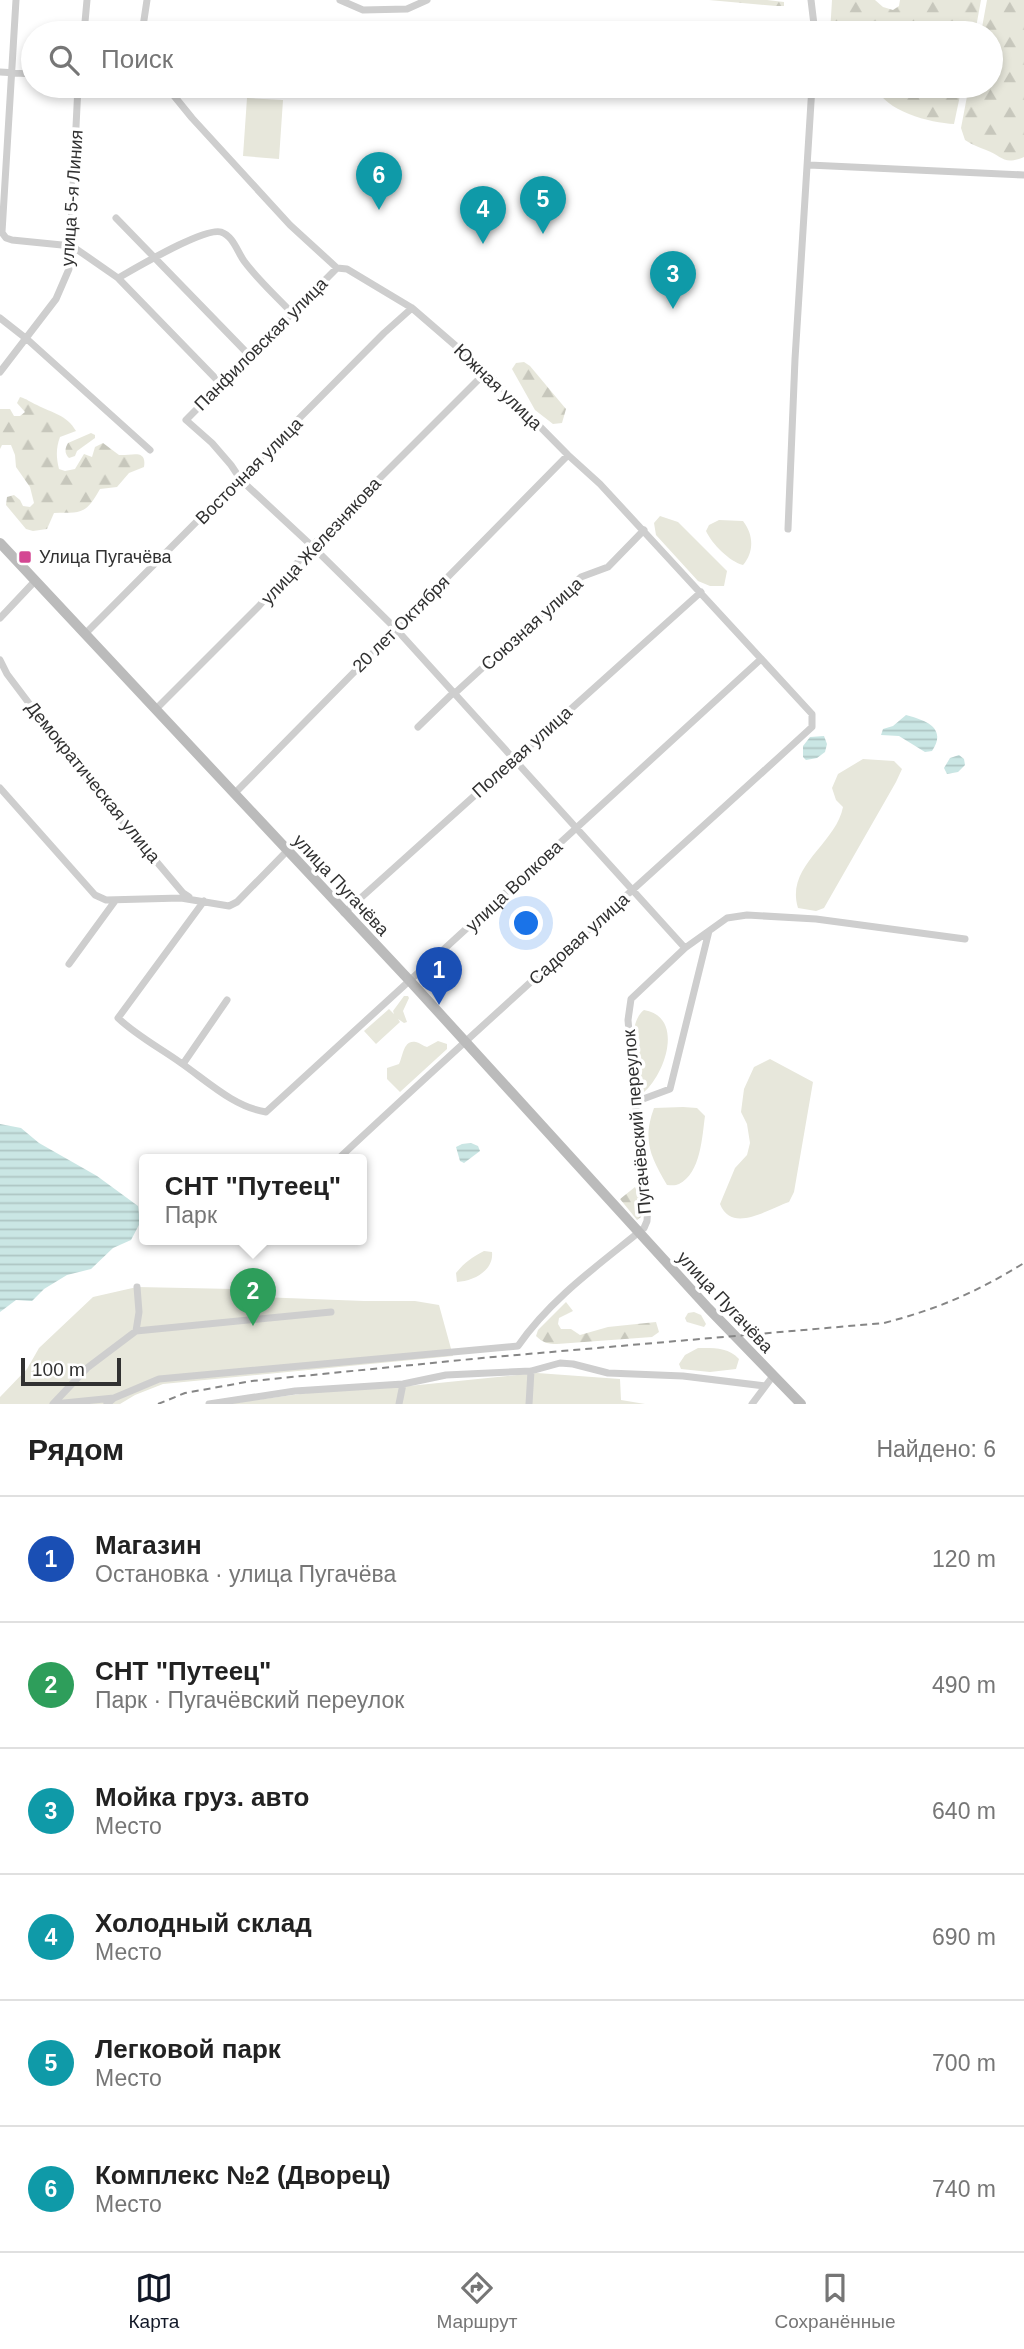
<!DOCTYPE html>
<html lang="ru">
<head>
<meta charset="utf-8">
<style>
	body { margin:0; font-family:Helvetica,sans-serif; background:#f2f2f2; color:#222 }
	.scale { position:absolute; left:21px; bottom:18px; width:100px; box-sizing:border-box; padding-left:7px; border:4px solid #313131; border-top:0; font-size:19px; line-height:24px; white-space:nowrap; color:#313131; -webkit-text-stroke:5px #fff; paint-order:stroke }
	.you { position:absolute; left:527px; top:924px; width:24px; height:24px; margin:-18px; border:5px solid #fff; border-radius:50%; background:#1a73e8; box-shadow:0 0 0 10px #1a73e833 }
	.badge { display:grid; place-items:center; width:46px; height:46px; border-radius:50%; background:#111827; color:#fff; font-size:23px; font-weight:700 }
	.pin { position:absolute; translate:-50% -58px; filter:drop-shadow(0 2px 4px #0008) }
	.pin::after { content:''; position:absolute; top:37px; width:24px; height:21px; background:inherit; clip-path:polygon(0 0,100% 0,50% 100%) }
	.popup { position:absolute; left:139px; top:1154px; width:228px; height:91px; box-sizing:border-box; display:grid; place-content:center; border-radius:7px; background:#fff; filter:drop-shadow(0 2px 5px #0005); font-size:23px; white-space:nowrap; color:#767676 }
	.popup b { font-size:26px; color:#222 }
	.popup::after { content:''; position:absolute; left:50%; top:100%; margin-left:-14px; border:14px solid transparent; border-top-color:#fff }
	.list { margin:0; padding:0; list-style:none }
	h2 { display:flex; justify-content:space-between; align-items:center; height:91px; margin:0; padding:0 28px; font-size:30px }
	h2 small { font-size:23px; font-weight:400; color:#767676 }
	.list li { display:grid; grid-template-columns:46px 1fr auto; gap:21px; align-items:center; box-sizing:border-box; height:126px; padding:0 28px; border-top:2px solid #e0e0e0 }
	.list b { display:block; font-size:26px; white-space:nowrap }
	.list p { margin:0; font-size:23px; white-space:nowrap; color:#767676 }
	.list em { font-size:23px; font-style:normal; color:#767676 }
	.icon { flex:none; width:38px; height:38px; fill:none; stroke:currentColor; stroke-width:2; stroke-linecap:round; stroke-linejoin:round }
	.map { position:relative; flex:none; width:1024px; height:1404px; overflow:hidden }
	.search { position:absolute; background:#fff; box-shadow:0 4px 10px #0003; left:21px; right:21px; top:21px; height:77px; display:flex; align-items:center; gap:18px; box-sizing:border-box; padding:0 24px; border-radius:38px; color:#767676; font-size:26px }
	.sheet { height:847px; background:#fff }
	nav { display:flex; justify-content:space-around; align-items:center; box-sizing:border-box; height:98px; border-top:2px solid #e0e0e0; background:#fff; font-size:19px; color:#767676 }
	nav a { display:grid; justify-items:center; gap:4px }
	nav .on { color:#111827 }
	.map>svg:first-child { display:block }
</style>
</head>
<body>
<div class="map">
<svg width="1024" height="1404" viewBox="0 0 1024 1404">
	<defs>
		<pattern id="forest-firs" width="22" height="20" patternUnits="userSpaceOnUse" patternTransform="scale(1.75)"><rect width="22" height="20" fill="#e7e7db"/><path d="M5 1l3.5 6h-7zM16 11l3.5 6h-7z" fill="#c7c7bc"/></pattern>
		<pattern id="water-rules" width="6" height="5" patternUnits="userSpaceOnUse" patternTransform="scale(1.75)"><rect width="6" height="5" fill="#cae6e4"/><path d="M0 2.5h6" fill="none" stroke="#aec6c4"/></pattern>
	</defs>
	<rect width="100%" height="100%" fill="#fff"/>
	<path fill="#e7e7db" d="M247,98L283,100L279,159L243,156Z
		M660,516L678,522L727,571L724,586H710L698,581L656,535L654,523Z
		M719,520L743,521C754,535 754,552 743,565C730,562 712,544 706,531L709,525Z
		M863,759L894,761L902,769L896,782L824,908L816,911L798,908C785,866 836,844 843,807L836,800L832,788L838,774Z
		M404,996H408L409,998L403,1011L407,1022L404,1023L398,1019L400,1022L376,1044L364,1031L389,1009L394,1014L393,1011Z
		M644,1010C685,1017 665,1074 644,1092L639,1090L641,1074C631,1059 629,1021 644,1010Z
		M438,1041L447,1044V1049L400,1092L387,1079V1068L399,1064C403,1057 403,1039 416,1042C420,1043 423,1046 427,1047Z
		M770,1059L813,1082L794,1192L789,1202C768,1209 732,1234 720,1204L735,1168L747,1155L750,1143L747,1124L741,1112L744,1089L754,1067Z
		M683,1107L697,1108L705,1116C702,1137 701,1173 679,1184C675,1186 671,1185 667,1185C651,1157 642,1141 654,1108Z
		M484,1251L492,1252C494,1271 473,1281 457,1282L456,1273C464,1263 472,1257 484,1251Z
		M137,1287L234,1289L235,1296L364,1301H415L439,1305L453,1356L163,1384L135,1395L120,1404H0V1397L27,1369L39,1348L93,1297Z
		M698,1348C714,1348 728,1347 739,1359L736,1369L710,1372L681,1369L679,1364L685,1355Z
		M537,1373L620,1379L621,1400L645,1404H227L330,1390L389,1388Z"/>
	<path fill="url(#forest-firs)" d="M709,0H767L784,2V6H776Z
		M832,0H875L883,7L893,10L899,6L900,0H981L975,33H830Z
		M987,0H1024V157C1003,166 1003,156 986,150C979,147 972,145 965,140L961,128L969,86H991V33H981Z
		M876,86H962L954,124C931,123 883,111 876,86Z
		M524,362L530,366L566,409L562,423L553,424L535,410L512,369L516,363Z
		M20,397C27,399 30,402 37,405C52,413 67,415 76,431L60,437C56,448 56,457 59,469L65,471L75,469L84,454L92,457L95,447L103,443L119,455C131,456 147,448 144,467L129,473L117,487L100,489C85,516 81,512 54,513L47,529L33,531L26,529L6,505L7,497L14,495L20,500L23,506L30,507L34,503L30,487L16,467L15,455L11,445H2L0,449V409H10L14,416H20L25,412L17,403Z
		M91,433L95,435V438L77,451L75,456L69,458C64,453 65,448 68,443Z
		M635,1187L643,1203L641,1217L637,1220L620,1199Z
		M566,1302L573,1311L559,1318L558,1324L561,1329H571L580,1335L608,1327L656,1322L659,1332L652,1337L557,1344C548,1344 543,1343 536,1336L538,1330Z
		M694,1312L701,1315L706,1324L704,1327L687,1322L685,1318L688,1313Z"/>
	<path fill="url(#water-rules)" d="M906,715C924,720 948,727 932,751L925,752L899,736L881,735L883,729L893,726Z
		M824,736L827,744L825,752L817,758L806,760L803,757V746L810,737Z
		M959,755L964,759L965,765L958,772L947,774L944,768L950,758Z
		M0,1124L21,1128L39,1143L97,1176L138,1206L140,1223L131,1240L113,1248L91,1269L67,1275L44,1289L32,1301L16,1300L0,1312Z
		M471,1143L478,1146L480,1151L464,1163L460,1161L456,1147L462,1144Z"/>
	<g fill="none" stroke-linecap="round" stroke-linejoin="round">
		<path stroke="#cecece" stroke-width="7" d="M340,0L363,10L407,9L427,0
			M811,0L815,33
			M84,33L87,0
			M142,33L147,0
			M0,72L33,74
			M166,86L192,118L290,225L337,268L347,269L412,308L486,372L568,455L600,484L812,714V727C654,872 494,1013 337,1160
			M809,165L1024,175
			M116,218L249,355
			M0,230L6,238L12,240L72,246L118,278L220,383
			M2,232L16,0
			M337,268L186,420L212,443L231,465L241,480L312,546L396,629L685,948
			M118,278C136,268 204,227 221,232C233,236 237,251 244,261C258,280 276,296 292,313
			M0,318L28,340L150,450
			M0,372L56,299L69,269L78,86
			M788,529L795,359L812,86
			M0,618L35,581
			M86,633L384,333L412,308
			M0,660L7,674L80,771L183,893L189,897
			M454,694L581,577L608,567L644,530
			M156,709L259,606L312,546L486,372
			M418,727L453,693
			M0,788L95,895L106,900L181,898L229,906L237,902L287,851
			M234,794L568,455
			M204,901L118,1018C137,1036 160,1048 181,1063C207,1081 234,1107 266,1112L761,659
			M344,913L701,592
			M69,964L115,901
			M183,1064L227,1000
			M635,1102L670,1089L709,931
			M136,1331L139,1312L137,1287
			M53,1404L87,1368L136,1331L331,1312
			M54,1404L114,1398
			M107,1404L114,1398L159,1379L518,1346C551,1298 600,1264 644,1228L647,1221L648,1202L635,1102L628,1020L631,999L685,948L727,918L747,915L816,919L965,939
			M209,1404L295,1391L403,1384L446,1375L531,1371L560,1363L573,1364L608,1373L683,1376L765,1386
			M399,1404L403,1384
			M529,1404L531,1371
			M752,1404L773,1376"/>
		<path stroke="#bbb" stroke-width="10" d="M0,543L410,981L708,1308L801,1404"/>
		<path stroke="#868686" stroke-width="2" stroke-dasharray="7 5" stroke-linecap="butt" d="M158,1404L185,1393L252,1381L482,1358L884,1323C938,1309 977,1292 1024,1263"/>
	</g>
	<rect fill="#d44793" stroke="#fff" stroke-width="2.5" x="18" y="550" width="14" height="14" rx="3.5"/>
	<g text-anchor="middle" stroke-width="7" stroke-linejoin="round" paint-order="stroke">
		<g font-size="18" fill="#313131" stroke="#fff">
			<text transform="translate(72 198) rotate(-86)" y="6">улица 5-я Линия</text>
			<text transform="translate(261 344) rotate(-45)" y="6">Панфиловская улица</text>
			<text transform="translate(498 387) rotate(44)" y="6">Южная улица</text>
			<text transform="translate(249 471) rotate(-45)" y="6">Восточная улица</text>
			<text transform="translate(321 541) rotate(-47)" y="6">улица Железнякова</text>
			<text transform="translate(401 624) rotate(-45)" y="6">20 лет Октября</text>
			<text transform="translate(532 624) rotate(-42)" y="6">Союзная улица</text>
			<text transform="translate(522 752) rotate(-42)" y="6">Полевая улица</text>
			<text transform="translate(93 782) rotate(51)" y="6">Демократическая улица</text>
			<text transform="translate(341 885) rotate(47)" y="6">улица Пугачёва</text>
			<text transform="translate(514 886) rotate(-43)" y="6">улица Волкова</text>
			<text transform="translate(579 939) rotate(-42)" y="6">Садовая улица</text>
			<text transform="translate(637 1122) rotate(-95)" y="6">Пугачёвский переулок</text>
			<text transform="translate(725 1302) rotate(47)" y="6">улица Пугачёва</text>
		</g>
		<g font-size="18" fill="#313131" stroke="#fff" text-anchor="start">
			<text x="39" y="563">Улица Пугачёва</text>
		</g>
	</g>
</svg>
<div class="scale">100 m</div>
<div class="you"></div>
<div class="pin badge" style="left:439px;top:1005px;background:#1a4fb4">1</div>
<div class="pin badge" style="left:253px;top:1326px;background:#2e9e5b">2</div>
<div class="popup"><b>СНТ &quot;Путеец&quot;</b>Парк</div>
<div class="pin badge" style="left:673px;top:309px;background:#0f9aa8">3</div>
<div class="pin badge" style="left:483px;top:244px;background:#0f9aa8">4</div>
<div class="pin badge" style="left:543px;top:234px;background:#0f9aa8">5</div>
<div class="pin badge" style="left:379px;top:210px;background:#0f9aa8">6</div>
<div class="search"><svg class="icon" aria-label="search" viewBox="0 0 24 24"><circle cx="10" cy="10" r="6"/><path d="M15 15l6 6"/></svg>Поиск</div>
</div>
<section class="sheet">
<h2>Рядом<small>Найдено: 6</small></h2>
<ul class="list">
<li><span class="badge" style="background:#1a4fb4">1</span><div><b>Магазин</b><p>Остановка · улица Пугачёва</p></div><em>120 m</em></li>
<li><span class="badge" style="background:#2e9e5b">2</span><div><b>СНТ &quot;Путеец&quot;</b><p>Парк · Пугачёвский переулок</p></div><em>490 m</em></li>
<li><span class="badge" style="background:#0f9aa8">3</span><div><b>Мойка груз. авто</b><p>Место</p></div><em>640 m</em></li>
<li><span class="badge" style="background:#0f9aa8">4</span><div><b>Холодный склад</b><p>Место</p></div><em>690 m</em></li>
<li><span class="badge" style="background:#0f9aa8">5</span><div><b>Легковой парк</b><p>Место</p></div><em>700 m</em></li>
<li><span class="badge" style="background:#0f9aa8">6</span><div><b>Комплекс №2 (Дворец)</b><p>Место</p></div><em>740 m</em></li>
</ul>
</section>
<nav>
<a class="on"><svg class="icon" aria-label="map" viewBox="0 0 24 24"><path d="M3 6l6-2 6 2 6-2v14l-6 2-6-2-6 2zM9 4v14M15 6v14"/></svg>Карта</a>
<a><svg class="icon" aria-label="directions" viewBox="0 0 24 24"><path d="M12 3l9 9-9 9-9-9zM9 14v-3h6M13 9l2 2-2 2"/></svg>Маршрут</a>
<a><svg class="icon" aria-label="saved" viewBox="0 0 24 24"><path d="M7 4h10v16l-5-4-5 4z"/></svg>Сохранённые</a>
</nav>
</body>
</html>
